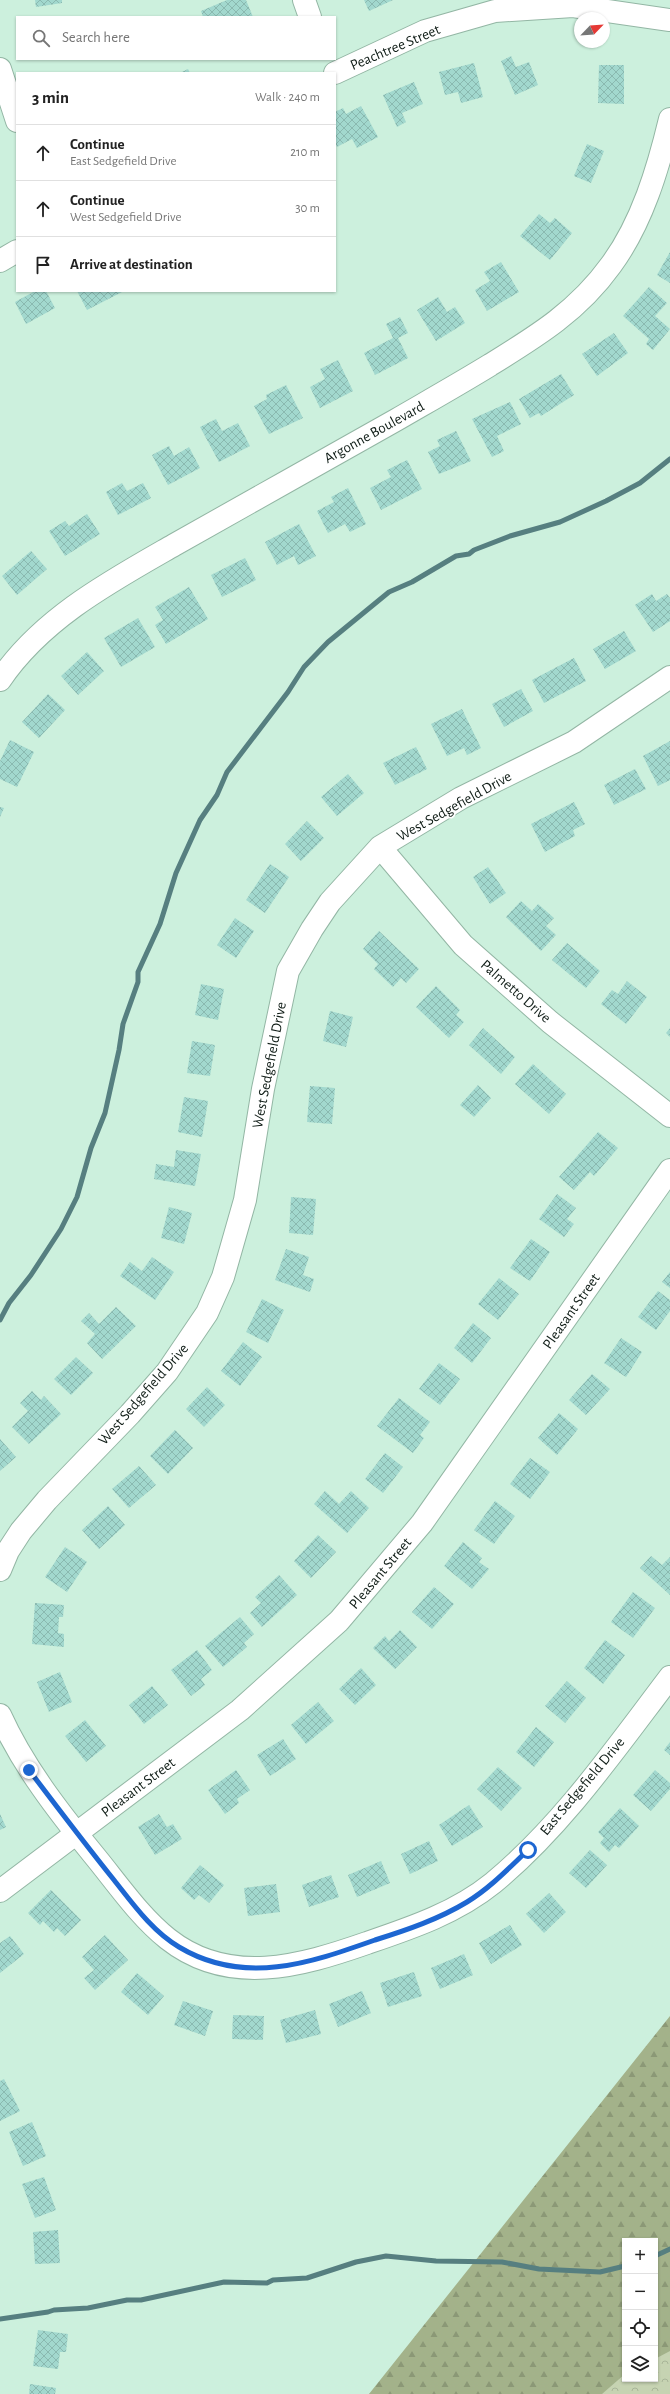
<!DOCTYPE html>
<html lang="en">
<head>
<meta charset="utf-8">
<style>
	body { margin:0; font-family:"Alegreya Sans",sans-serif; background:#f2f2f2; color:#222 }
	.controls { position:absolute; right:12px; bottom:12px; display:grid; overflow:hidden; border-radius:0px; box-shadow:0 1px 3px #0004 }
	.controls button { width:36px; height:36px; display:grid; place-items:center; padding:0; border:0; border-bottom:1px solid #e0e0e0; background:#fff; color:#222; font:20px sans-serif }
	.compass { position:absolute; left:574px; top:12px; width:36px; height:36px; border-radius:50%; background:#fff; box-shadow:0 1px 3px #0004; rotate:65deg }
	.stop { position:absolute; width:12px; height:12px; margin:-9px; border:3px solid #1d66d1; border-radius:50%; background:#fff }
	.stop.end { background:#1d66d1; border-color:#fff; box-shadow:0 1px 4px #0008 }
	.list { margin:0; padding:0; list-style:none }
	h2 { display:flex; justify-content:space-between; align-items:center; height:52px; margin:0; padding:0 16px; font-size:17px }
	h2 small { font-size:13px; font-weight:400; color:#767676 }
	.list li { display:grid; grid-template-columns:26px 1fr auto; gap:12px; align-items:center; box-sizing:border-box; height:56px; padding:0 16px; border-top:1px solid #e0e0e0 }
	.list b { display:block; font-size:15px; white-space:nowrap }
	.list p { margin:0; font-size:13px; white-space:nowrap; color:#767676 }
	.list em { font-size:13px; font-style:normal; color:#767676 }
	.icon { flex:none; width:22px; height:22px; fill:none; stroke:currentColor; stroke-width:2; stroke-linecap:round; stroke-linejoin:round }
	.map { position:relative; flex:none; width:670px; height:2394px; overflow:hidden }
	.search { position:absolute; background:#fff; box-shadow:0 1px 3px #0004; left:16px; top:16px; width:320px; height:44px; display:flex; align-items:center; gap:10px; box-sizing:border-box; padding:0 14px; border-radius:0px; color:#767676; font-size:15px }
	.panel { position:absolute; background:#fff; box-shadow:0 1px 3px #0004; left:16px; top:72px; width:320px; height:220px; border-radius:0px }
	.map>svg:first-child { display:block }
</style>
</head>
<body>
<div class="map">
<svg width="670" height="2394" viewBox="0 0 670 2394">
	<defs>
		<pattern id="forest-firs" width="22" height="20" patternUnits="userSpaceOnUse"><rect width="22" height="20" fill="#a3b28a"/><path d="M5 1l3.5 6h-7zM16 11l3.5 6h-7z" fill="#8b9876"/></pattern>
		<pattern id="park-crowns" width="20" height="18" patternUnits="userSpaceOnUse"><rect width="20" height="18" fill="#c6d3b2"/><path d="M2 6a3 3 0 1 1 6 0M12 15a3 3 0 1 1 6 0" fill="none" stroke="#a9b598"/></pattern>
		<pattern id="building-cross-hatch" width="8" height="8" patternUnits="userSpaceOnUse"><rect width="8" height="8" fill="#a2d8ce"/><path d="M0 0l8 8M0 8l8-8" fill="none" stroke="#8ab9b0"/></pattern>
	</defs>
	<rect width="100%" height="100%" fill="#ccf0dd"/>
	<path fill="url(#forest-firs)" fill-rule="evenodd" d="M670,2016V2394H369ZM625,2241H655V2379H625Z"/>
	<path fill="url(#park-crowns)" d="M670,2351V2394H602L625,2374V2379H655V2359Z"/>
	<g fill="none" stroke-linecap="round" stroke-linejoin="round">
		<path stroke="#567f80" stroke-width="5" d="M0,1320L9,1303L31,1275L61,1229L77,1197L91,1148L105,1113L119,1050L123,1024L138,982V972L160,924L176,873L200,820L217,795L227,772L288,692L304,667L328,642L389,592L412,582L456,556L469,554L474,550L510,536L560,522L606,501L640,483L670,459
			M655,2256L670,2249
			M0,2319L48,2312L54,2310L88,2308L127,2300H141L224,2282L267,2283L273,2280L307,2278L356,2262L386,2256L436,2261L502,2262L539,2269L600,2272L625,2266"/>
	</g>
	<path fill="url(#building-cross-hatch)" d="M35,0H62V3L36,7Z
		M227,0H246L253,17H203L201,11Z
		M364,0H393L369,11Z
		M511,56L516,67L529,62L538,85L515,95L501,61Z
		M474,63L483,97L461,103L458,92L445,95L439,72Z
		M599,65H624V104L598,103Z
		M188,69L190,73H180Z
		M414,82L423,104L402,113L406,122L397,127L383,95Z
		M361,106L378,137L357,148L352,139L337,147L335,143V112L343,108L346,114Z
		M587,144L604,151L591,183L574,176Z
		M539,214L550,223L555,218L572,233L550,260L520,236Z
		M670,252V283L657,275Z
		M501,262L519,292L487,311L475,290L490,281L484,272Z
		M649,287L667,303L655,316L670,329L653,350L646,344L649,339L623,316Z
		M35,291H46L55,308L26,324L15,302Z
		M77,291H121L122,292L87,310Z
		M438,297L447,312L455,307L465,323L436,341L417,310Z
		M400,317L408,333L398,338L408,358L375,375L364,353L393,338L386,324Z
		M614,333L628,353L597,376L582,354Z
		M338,360L353,391L320,408L310,387L325,379L320,369Z
		M561,374L574,395L541,416L539,413L530,418L519,399Z
		M286,385L303,418L269,434L254,406L267,399L266,395Z
		M510,402L521,424L497,436L504,451L492,457L472,419Z
		M216,419L222,431L238,423L250,446L219,462L200,427Z
		M456,431L471,461L439,474L428,452L440,446L437,440Z
		M169,446L174,456L189,447L200,468L168,485L152,455Z
		M407,460L422,489L381,510L370,488L391,477L387,470Z
		M122,483L127,491L143,483L151,498L118,515L106,492Z
		M348,488L366,524L350,532L345,524L328,533L317,511L334,502L331,497Z
		M87,514L100,534L65,556L49,531L65,521L69,526Z
		M299,524L316,556L298,565L294,556L277,565L265,542Z
		M31,551L47,569L17,595L2,576Z
		M245,558L256,580L222,597L211,575Z
		M189,587L208,619L166,644L155,625L163,620L155,607Z
		M652,594L656,601L667,594L670,598V621L653,632L635,605Z
		M138,618L155,647L121,667L104,638Z
		M624,631L636,651L605,669L593,649Z
		M87,652L104,671L78,695L61,676Z
		M574,658L586,681L544,703L532,680Z
		M521,689L533,711L504,727L492,704Z
		M48,694L65,710L39,738L22,722Z
		M462,709L481,748L467,755L464,748L447,756L431,724Z
		M10,740L34,752L17,787L0,779V761Z
		M670,741V780L658,786L643,756Z
		M416,747L427,769L395,785L383,763Z
		M635,769L646,789L614,805L604,785Z
		M348,774L364,793L337,816L321,797Z
		M574,802L585,824L573,830L575,836L545,852L531,824Z
		M0,807L4,808L0,817Z
		M307,821L324,838L301,861L285,844Z
		M270,864L289,877L265,913L246,900Z
		M488,867L506,893L490,904L473,877Z
		M521,901L532,911L538,904L554,918L546,926L556,935L541,951L506,917Z
		M235,918L254,931L236,958L217,945Z
		M379,931L419,969L406,983L401,978L393,987L374,969L378,964L363,949Z
		M567,943L600,971L586,988L552,960Z
		M627,981L647,997L626,1024L601,1004L612,990L618,994Z
		M201,984L224,989L218,1020L195,1015Z
		M436,986L460,1010L456,1015L464,1022L449,1038L416,1007Z
		M330,1011L353,1017L346,1047L323,1041Z
		M483,1028L515,1057L501,1074L469,1045Z
		M670,1028V1037L666,1033Z
		M192,1041L215,1045L210,1076L187,1073Z
		M533,1064L566,1094L549,1114L515,1084Z
		M478,1085L491,1098L474,1117L460,1105Z
		M310,1086L335,1088L332,1124L307,1122Z
		M184,1097L208,1101L202,1137L178,1132Z
		M598,1132L618,1148L594,1176L590,1172L574,1190L559,1177Z
		M176,1150L201,1154L195,1186L154,1179L156,1164L174,1167Z
		M557,1194L576,1208L567,1219L574,1224L564,1237L539,1219Z
		M291,1197L316,1199L313,1235L289,1233Z
		M169,1207L192,1213L184,1244L161,1238Z
		M531,1239L550,1252L530,1281L510,1268Z
		M286,1249L309,1257L303,1275L314,1279L310,1292L275,1280Z
		M152,1257L174,1272L155,1300L120,1276L130,1262L142,1271Z
		M670,1272V1288L662,1282Z
		M499,1278L519,1294L498,1320L478,1304Z
		M658,1291L670,1300V1311L656,1330L638,1317Z
		M262,1299L284,1310L268,1343L246,1332Z
		M116,1307L136,1326L102,1359L87,1343L95,1334L81,1321L89,1313L99,1324Z
		M473,1323L491,1338L472,1363L454,1348Z
		M621,1338L642,1352L626,1377L604,1363Z
		M243,1342L262,1357L240,1386L221,1371Z
		M76,1357L93,1373L71,1395L54,1379Z
		M439,1363L460,1379L440,1405L419,1389Z
		M592,1374L610,1389L586,1415L569,1400Z
		M207,1387L225,1405L204,1427L186,1409Z
		M32,1391L41,1400L44,1396L61,1414L29,1444L12,1427L28,1411L20,1403Z
		M399,1398L430,1422L420,1435L424,1438L413,1453L377,1426Z
		M559,1413L578,1429L557,1455L538,1438Z
		M175,1430L193,1448L168,1474L150,1456Z
		M0,1439L16,1457L0,1471Z
		M385,1453L403,1467L383,1493L365,1479Z
		M530,1458L550,1472L530,1499L510,1484Z
		M139,1466L156,1485L129,1508L112,1489Z
		M325,1491L339,1504L351,1491L369,1508L347,1533L314,1504Z
		M495,1501L515,1516L494,1544L474,1530Z
		M108,1506L125,1525L99,1549L82,1530Z
		M318,1535L336,1552L311,1578L294,1561Z
		M463,1542L482,1558L479,1562L489,1569L472,1589L444,1566Z
		M65,1547L87,1562L67,1592L45,1577Z
		M651,1556L662,1565L670,1557V1595L640,1568Z
		M279,1575L297,1595L262,1627L250,1613L261,1603L255,1597Z
		M434,1587L454,1604L432,1629L412,1612Z
		M633,1592L655,1608L633,1638L611,1622Z
		M35,1603L64,1605L63,1617H59L58,1633L64,1634V1647L32,1644Z
		M240,1617L254,1634L244,1643L247,1647L223,1667L205,1646Z
		M400,1630L417,1647L395,1669L373,1648L385,1636L389,1641Z
		M605,1640L625,1655L603,1684L584,1668Z
		M197,1650L212,1670L201,1679L205,1685L191,1696L171,1670Z
		M361,1668L376,1685L355,1705L339,1689Z
		M60,1672L72,1702L49,1712L37,1682Z
		M567,1681L586,1698L565,1723L545,1706Z
		M152,1686L168,1705L144,1724L129,1705Z
		M318,1702L334,1721L306,1744L291,1725Z
		M85,1720L106,1746L86,1762L65,1736Z
		M536,1727L554,1742L534,1767L516,1752Z
		M283,1739L296,1759L270,1776L257,1755Z
		M670,1742V1755L664,1750Z
		M498,1767L522,1788L501,1811L477,1789Z
		M236,1770L250,1790L237,1799L239,1803L225,1814L208,1790Z
		M655,1770L670,1783V1789L651,1811L633,1795Z
		M469,1805L483,1827L452,1846L439,1825Z
		M620,1808L639,1826L619,1848L615,1845L609,1852L600,1843L604,1838L598,1832Z
		M0,1814L6,1827L0,1830Z
		M159,1814L167,1827L173,1824L182,1839L155,1855L138,1827Z
		M429,1841L438,1861L410,1874L401,1854Z
		M590,1850L607,1865L586,1888L569,1873Z
		M381,1861L390,1883L357,1897L348,1875Z
		M200,1865L224,1885L209,1903L199,1895L194,1900L181,1888Z
		M331,1875L339,1897L309,1907L302,1885Z
		M276,1884L280,1912L248,1916L244,1888Z
		M51,1890L81,1920L65,1936L57,1928L54,1932L43,1921L40,1925L28,1913Z
		M549,1893L566,1912L544,1933L526,1914Z
		M510,1925L522,1945L491,1964L479,1943Z
		M105,1935L128,1960L95,1990L84,1978L94,1970L82,1957Z
		M10,1936L24,1954L0,1973V1943Z
		M464,1954L473,1975L440,1989L431,1968Z
		M414,1972L422,1996L388,2007L380,1983Z
		M137,1973L164,1996L148,2015L121,1992Z
		M362,1991L371,2013L338,2027L329,2004Z
		M183,2001L213,2011L205,2036L174,2025Z
		M315,2010L321,2034L286,2043L280,2020Z
		M233,2015L264,2016L263,2040L232,2039Z
		M4,2079L20,2111L0,2121V2081Z
		M32,2122L46,2156L23,2166L9,2132Z
		M44,2177L56,2210L35,2218L22,2184Z
		M58,2230L60,2263L35,2264L33,2232Z
		M38,2330L68,2334L66,2352H60L58,2369L33,2366Z
		M30,2384L56,2388L55,2394H29Z"/>
	<g fill="none" stroke-linecap="round" stroke-linejoin="round">
		<g stroke="#93b6a4" stroke-width="24">
			<path id="minor" d="M304,0L310,17
				M0,69L17,121
				M335,73L425,31L495,11L573,6L670,20
				M0,261L17,251
				M0,680C42,618 111,581 174,545C248,503 322,462 396,420C427,402 459,384 490,365C537,336 578,311 611,265C642,223 658,169 670,119
				M380,847L463,945L550,1022L670,1116
				M0,1570L8,1551L21,1531L47,1500L130,1414L167,1372L207,1313L223,1277L245,1200L263,1089L288,971L312,929L330,902L380,847L461,798L574,742L670,677
				M0,1715C23,1766 58,1811 93,1854C117,1883 139,1916 168,1939C229,1987 301,1966 367,1943C411,1928 456,1913 493,1883C562,1826 616,1748 670,1677
				M0,1891L240,1710L339,1621L422,1523L670,1170"/>
		</g>
		<use href="#minor" stroke="#fff" stroke-width="22"/>
	</g>
	<g fill="none" stroke-linecap="round" stroke-linejoin="round">
		<path stroke="#1d66d1" stroke-width="5" d="M29,1770C57,1807 85,1844 114,1880C133,1904 152,1931 179,1947C244,1986 310,1963 375,1940C407,1930 439,1919 467,1902C490,1888 509,1868 528,1850"/>
	</g>
	<g text-anchor="middle" stroke-width="3.5" stroke-linejoin="round" paint-order="stroke">
		<g font-size="15" fill="#0f1c16" stroke="#fff">
			<text transform="translate(395 47) rotate(-23)" y="5">Peachtree Street</text>
			<text transform="translate(374 432) rotate(-29)" y="5">Argonne Boulevard</text>
			<text transform="translate(454 806) rotate(-29)" y="5">West Sedgefield Drive</text>
			<text transform="translate(516 991) rotate(41)" y="5">Palmetto Drive</text>
			<text transform="translate(269 1065) rotate(-79)" y="5">West Sedgefield Drive</text>
			<text transform="translate(571 1311) rotate(-55)" y="5">Pleasant Street</text>
			<text transform="translate(143 1394) rotate(-49)" y="5">West Sedgefield Drive</text>
			<text transform="translate(380 1573) rotate(-50)" y="5">Pleasant Street</text>
			<text transform="translate(582 1786) rotate(-50)" y="5">East Sedgefield Drive</text>
			<text transform="translate(138 1787) rotate(-37)" y="5">Pleasant Street</text>
		</g>
	</g>
</svg>
<div class="controls">
<button>+</button>
<button>−</button>
<button><svg class="icon" aria-label="locate" viewBox="0 0 24 24"><circle cx="12" cy="12" r="6"/><path d="M12 2v4M12 18v4M2 12h4M18 12h4"/></svg></button>
<button><svg class="icon" aria-label="layers" viewBox="0 0 24 24"><path d="M12 4l9 5-9 5-9-5zM3 14l9 5 9-5"/></svg></button>
</div>
<svg class="compass" viewBox="-18 -18 36 36"><path d="M0-13l5 13h-10z" fill="#e53935"/><path d="M0 13l5-13h-10z" fill="#767676"/></svg>
<div class="stop" style="left:528px;top:1850px"></div>
<div class="stop end" style="left:29px;top:1770px"></div>
<div class="search"><svg class="icon" aria-label="search" viewBox="0 0 24 24"><circle cx="10" cy="10" r="6"/><path d="M15 15l6 6"/></svg>Search here</div>
<section class="panel">
<h2>3 min<small>Walk · 240 m</small></h2>
<ul class="list">
<li><svg class="icon" aria-label="ahead" viewBox="0 0 24 24"><path d="M12 20V5M6 11l6-6 6 6"/></svg><div><b>Continue</b><p>East Sedgefield Drive</p></div><em>210 m</em></li>
<li><svg class="icon" aria-label="ahead" viewBox="0 0 24 24"><path d="M12 20V5M6 11l6-6 6 6"/></svg><div><b>Continue</b><p>West Sedgefield Drive</p></div><em>30 m</em></li>
<li><svg class="icon" aria-label="arrive" viewBox="0 0 24 24"><path d="M6 21V4h12l-3 4 3 4H6"/></svg><div><b>Arrive at destination</b></div></li>
</ul>
</section>
</div>
</body>
</html>
